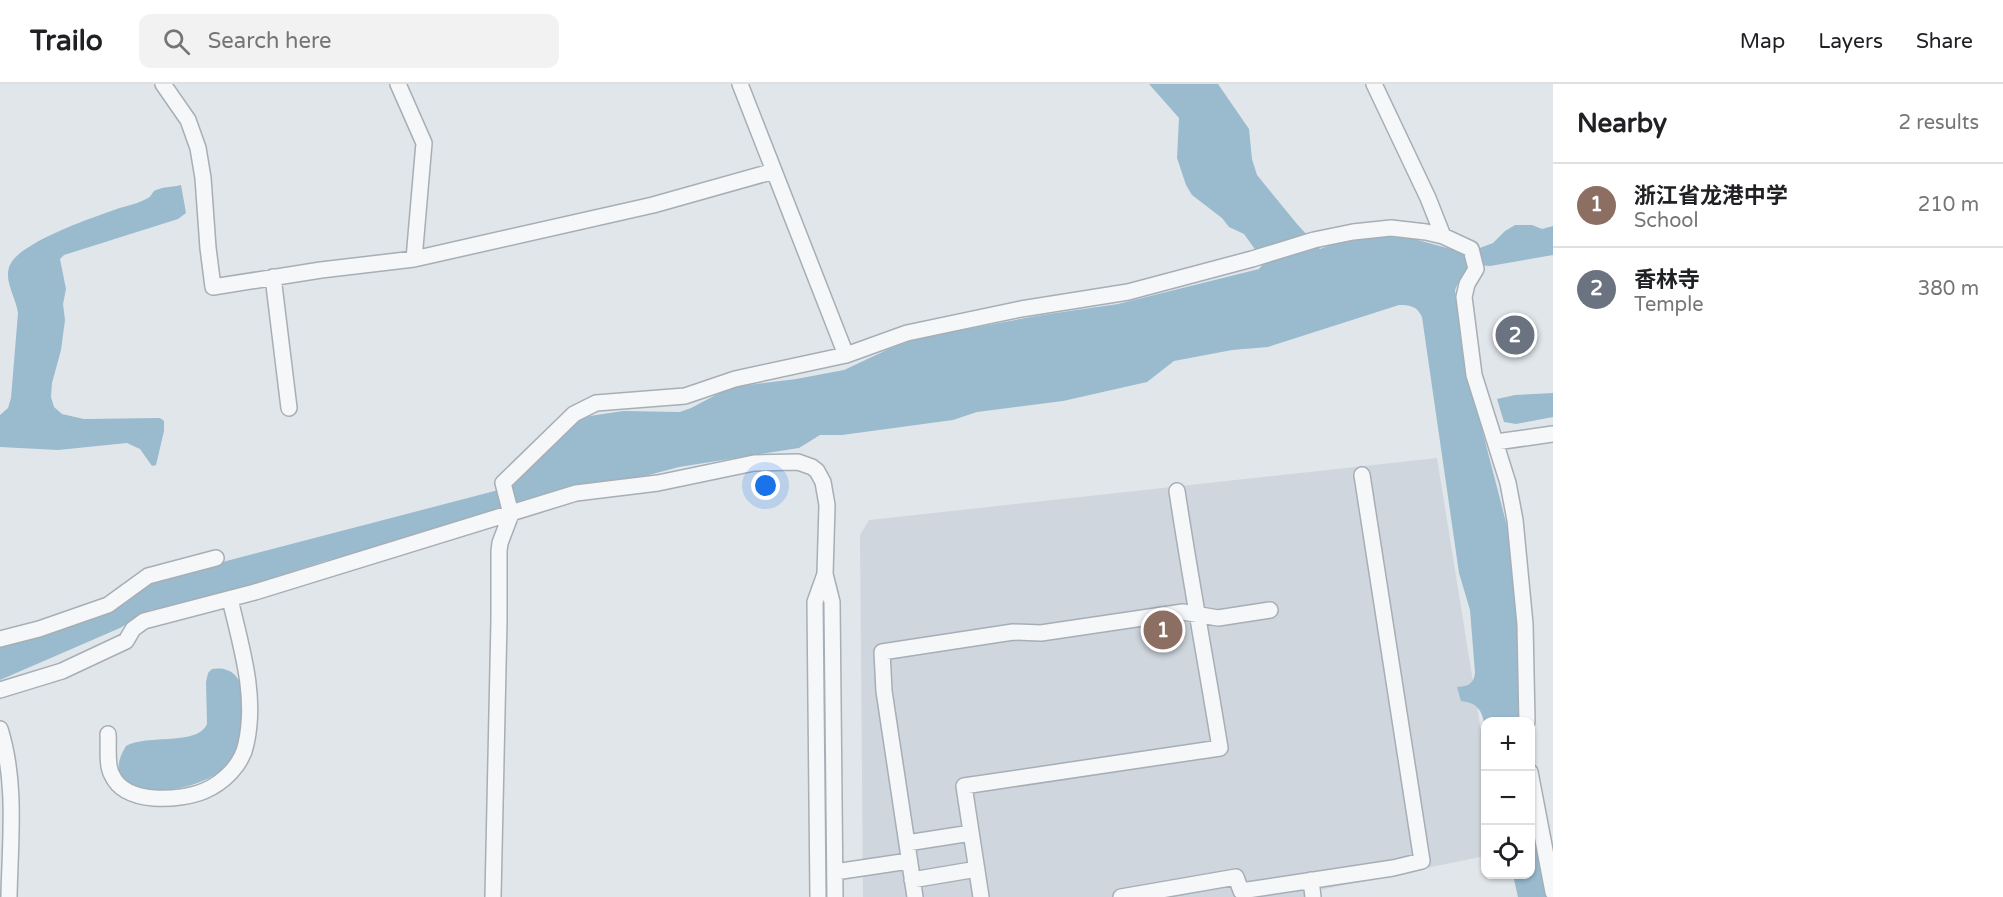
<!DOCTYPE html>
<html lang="en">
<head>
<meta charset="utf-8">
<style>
	body { margin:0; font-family:"Varela Round","Noto Sans SC",sans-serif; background:#f2f2f2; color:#202124 }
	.controls { position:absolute; right:18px; bottom:18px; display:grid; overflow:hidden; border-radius:12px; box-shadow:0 2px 4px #0004 }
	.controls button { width:54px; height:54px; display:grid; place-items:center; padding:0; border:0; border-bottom:2px solid #e0e0e0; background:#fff; color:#202124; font:30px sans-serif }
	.you { position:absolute; left:766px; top:402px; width:21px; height:21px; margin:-15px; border:4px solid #fff; border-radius:50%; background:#1a73e8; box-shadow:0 0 0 9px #1a73e833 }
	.badge { display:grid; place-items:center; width:39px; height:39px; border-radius:50%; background:#d93e6a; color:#fff; font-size:20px; font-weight:700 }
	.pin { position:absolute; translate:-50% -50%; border:3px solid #fff; box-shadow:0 2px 6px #0006 }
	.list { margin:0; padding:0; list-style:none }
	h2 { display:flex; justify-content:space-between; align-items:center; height:78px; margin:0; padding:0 24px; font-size:26px }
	h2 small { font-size:20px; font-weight:400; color:#757577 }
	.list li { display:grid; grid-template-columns:39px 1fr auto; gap:18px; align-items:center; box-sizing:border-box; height:84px; padding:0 24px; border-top:2px solid #e0e0e0 }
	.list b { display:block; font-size:22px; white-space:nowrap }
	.list p { margin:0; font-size:20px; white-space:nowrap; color:#757577 }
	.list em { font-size:20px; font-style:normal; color:#757577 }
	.icon { flex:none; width:33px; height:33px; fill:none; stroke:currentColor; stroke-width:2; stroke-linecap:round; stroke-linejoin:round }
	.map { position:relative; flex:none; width:1553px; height:813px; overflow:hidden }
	header { display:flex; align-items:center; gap:36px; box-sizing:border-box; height:84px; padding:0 30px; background:#fff; border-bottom:2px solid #e0e0e0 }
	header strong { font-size:28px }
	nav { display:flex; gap:33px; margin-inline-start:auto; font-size:21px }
	.search { width:420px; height:54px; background:#f2f2f2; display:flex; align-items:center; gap:15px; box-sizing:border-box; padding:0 21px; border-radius:12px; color:#757577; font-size:22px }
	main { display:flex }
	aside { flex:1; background:#fff }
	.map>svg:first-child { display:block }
</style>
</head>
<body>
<header>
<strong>Trailo</strong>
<div class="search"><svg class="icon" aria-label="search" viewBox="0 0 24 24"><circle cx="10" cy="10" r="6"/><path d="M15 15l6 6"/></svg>Search here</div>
<nav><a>Map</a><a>Layers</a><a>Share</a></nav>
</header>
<main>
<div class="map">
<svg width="1553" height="813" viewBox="0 0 1553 813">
	<rect width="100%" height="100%" fill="#e1e6eb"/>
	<path fill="#cfd6dd" d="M1437,374L1485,672V772L1320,806L1321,813H863L860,451L869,436Z"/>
	<path fill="#9abace" d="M1149,0H1218L1249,45L1252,75L1257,91L1297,140L1320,165L1351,153L1368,151L1414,155L1458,167L1469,168L1493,159L1505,147L1515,141H1532L1542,145L1553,142V171L1490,182L1478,181L1462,191L1455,206L1468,300L1476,322L1508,446L1515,504L1520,580V637L1486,638L1485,643C1482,626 1478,619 1461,617L1457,603C1467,603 1474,600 1475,589L1470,526L1459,489L1422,233C1417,222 1410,221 1399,221L1268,263L1232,266L1174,277L1147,298L1063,317L977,328L953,336L842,351H820L799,364L679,383L325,477L232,507L186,520L150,526L120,544L0,596V558L161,494L510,403L517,393L561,351L579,337L590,332L623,327L680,328L691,324L731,303L796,295L844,286L891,264L919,254L1042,231L1118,220L1259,185L1262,181V175L1244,150L1229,143L1222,134L1192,111L1186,101L1177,74L1179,34Z
		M181,101L186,129L178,135L64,171L60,175L66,205L63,220L65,236L61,266L52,299L51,313L54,323L62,330L84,335L160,334L164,337V347L156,381L152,382L140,365L127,359L58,366L0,363V331L8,324L11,314L18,229C16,213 3,196 10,181C19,159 91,134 114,126C125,122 138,120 148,114C151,113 152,109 154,107C160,103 174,103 181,101Z
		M1553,309V333L1516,340L1504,338L1497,315L1515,311Z
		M212,585C227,582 240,590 241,605C242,625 244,651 235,670C214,715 87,724 126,662C147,650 198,662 207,640L206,598L208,589Z
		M1531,740L1546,813H1518L1513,791L1530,790Z"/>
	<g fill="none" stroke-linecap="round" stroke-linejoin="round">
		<g stroke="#a6aeb6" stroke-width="18">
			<path id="minor" d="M163,0L188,36L198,64L203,94L208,164L213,203L321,186L414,175L653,121L774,87
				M398,0L424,59L414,175
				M740,0L846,271
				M1374,0L1428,114L1443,152
				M273,193L289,324
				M1496,358L1553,350
				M0,555L39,545L108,521L148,492L216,474
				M0,606L62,587L126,557L133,545L144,537L255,508L576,409L658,399L754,379L798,378L812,383L817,387L823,398L827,421L825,490L832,518L835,813
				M0,645C17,699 10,757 9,813
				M108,650C109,662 106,681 112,691C125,721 180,717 204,707C223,699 242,681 246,660C257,611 241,563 230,515
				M1530,688L1553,808
				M907,759L971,749
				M835,788L909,777
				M912,796L977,785
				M1311,796L1313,813
				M493,813L499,536V467L500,459L511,430L503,399L574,330L596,319L685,312L735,295L846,271L907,249L1021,225L1128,208L1252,175L1314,156L1353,148L1391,144L1426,148L1443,152L1471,165L1476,185L1467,200L1464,213L1474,291L1508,399L1515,436L1525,540L1527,638
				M818,813L815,518L825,490
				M915,813L884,607L882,568L1013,548L1041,549L1183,528L1218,534L1270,526
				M981,813L964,702L1220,664C1206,578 1190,493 1177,407
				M1121,813L1236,793L1241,807L1393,784L1422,777L1362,391"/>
		</g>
		<use href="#minor" stroke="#f5f7f9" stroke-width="15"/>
	</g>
</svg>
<div class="controls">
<button>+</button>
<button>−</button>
<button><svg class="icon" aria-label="locate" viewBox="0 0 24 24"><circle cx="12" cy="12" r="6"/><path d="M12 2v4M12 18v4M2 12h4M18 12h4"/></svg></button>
</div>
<div class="you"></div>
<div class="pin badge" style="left:1163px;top:546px;background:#8d6e63">1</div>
<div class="pin badge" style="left:1515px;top:251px;background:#6b7280">2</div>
</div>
<aside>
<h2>Nearby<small>2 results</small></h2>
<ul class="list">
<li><span class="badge" style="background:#8d6e63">1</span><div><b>浙江省龙港中学</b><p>School</p></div><em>210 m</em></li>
<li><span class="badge" style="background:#6b7280">2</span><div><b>香林寺</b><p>Temple</p></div><em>380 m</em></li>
</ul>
</aside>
</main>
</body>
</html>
